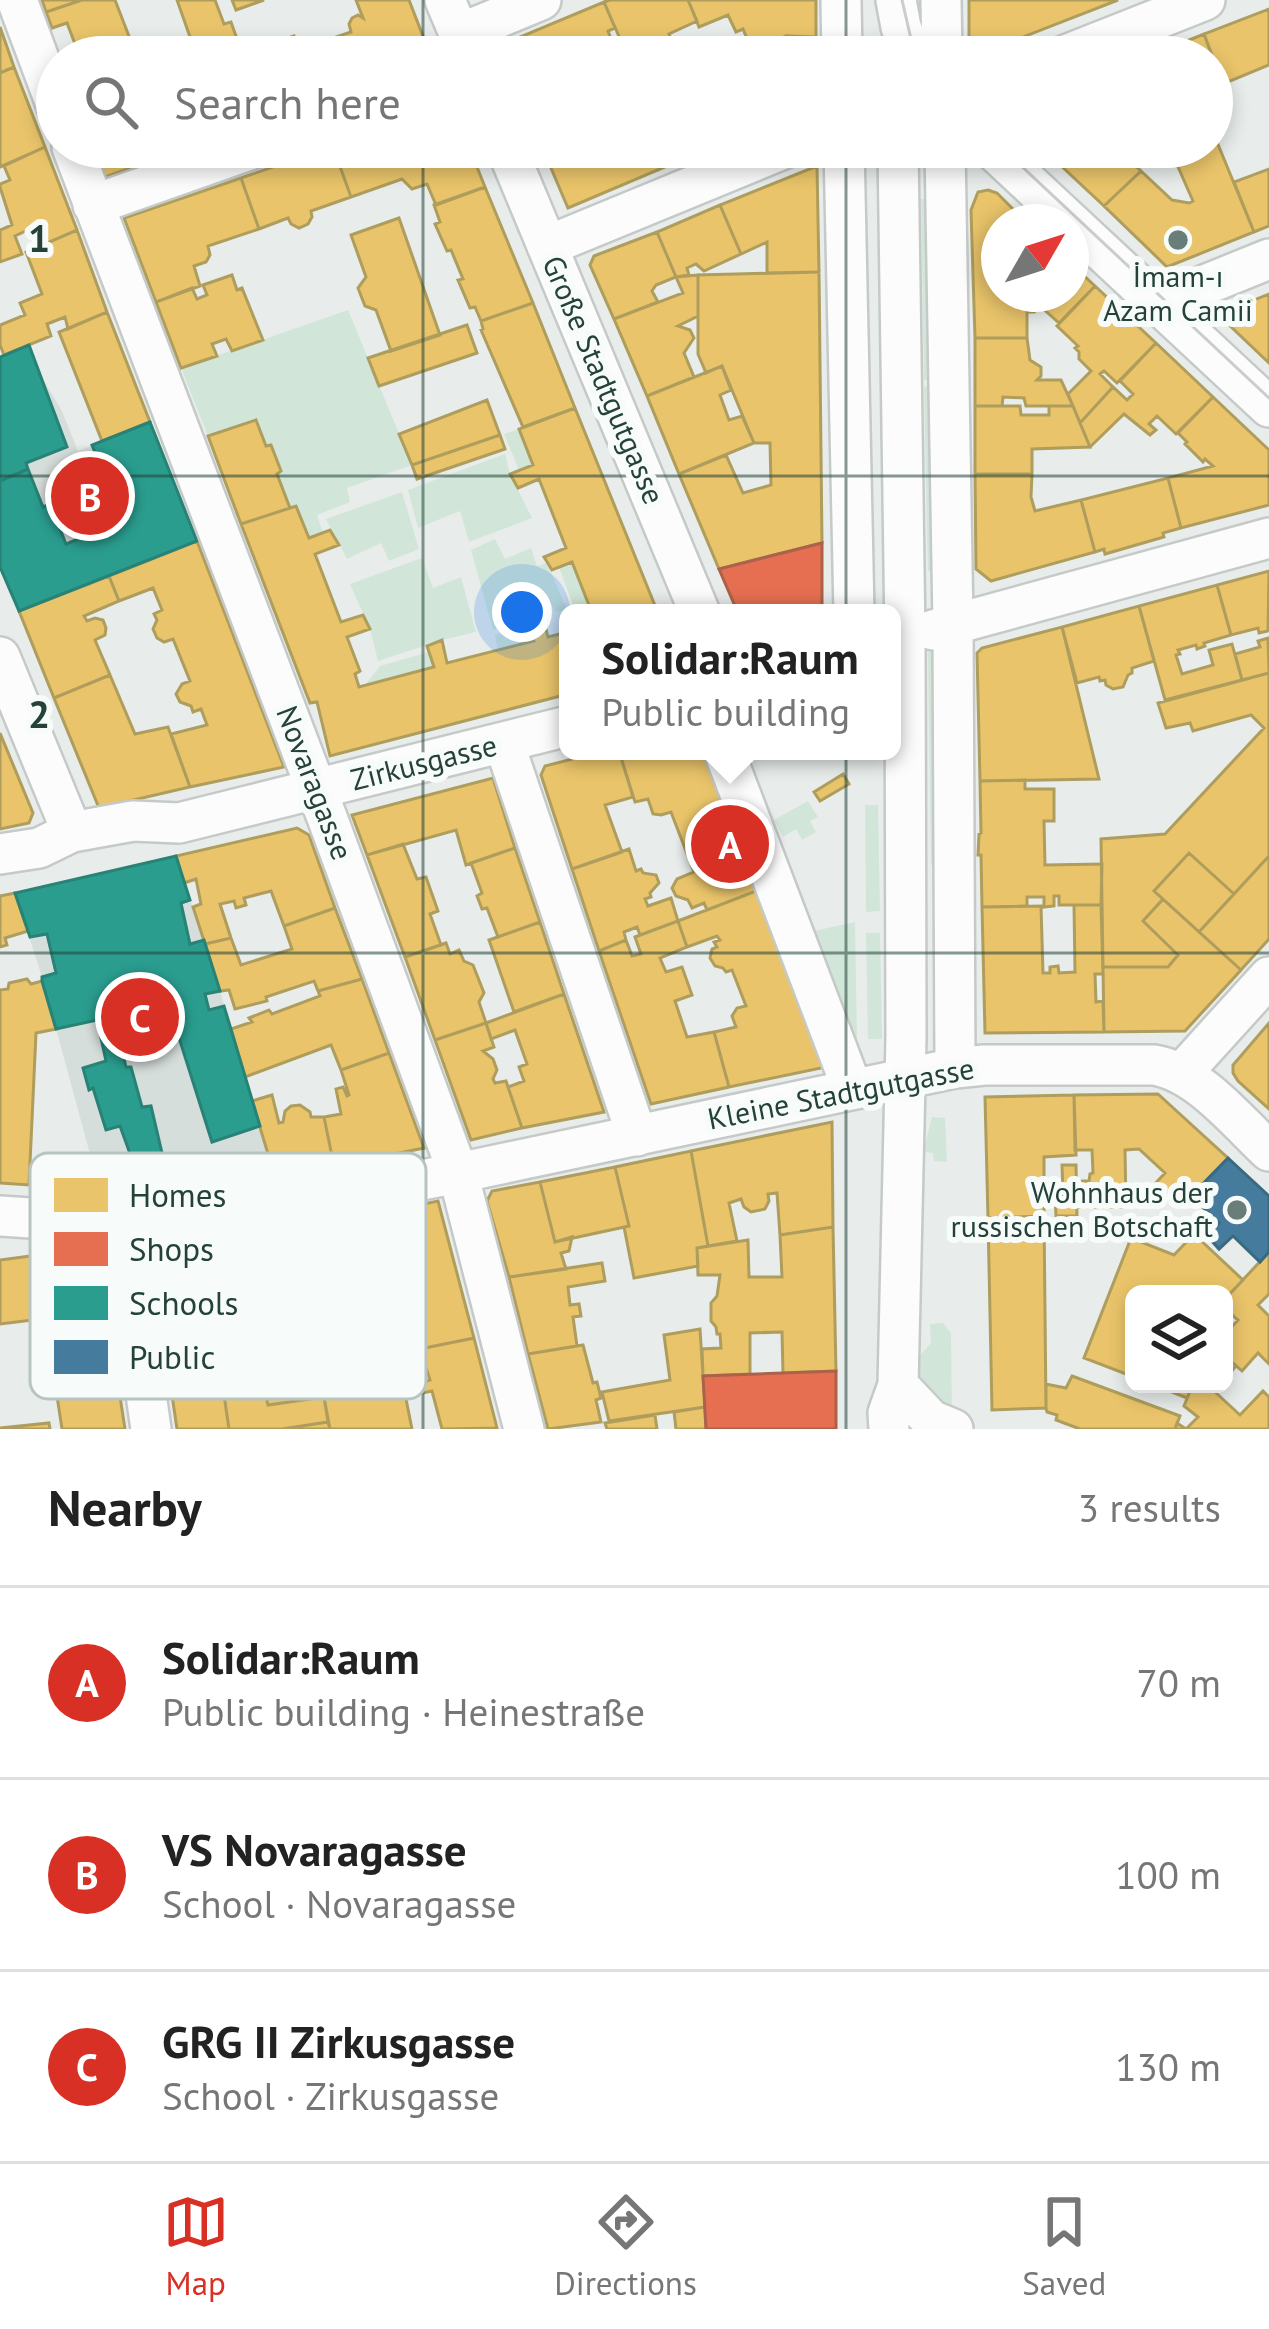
<!DOCTYPE html>
<html lang="en">
<head>
<meta charset="utf-8">
<style>
	body { margin:0; font-family:"PT Sans",sans-serif; background:#f2f2f2; color:#222 }
	.controls { position:absolute; right:36px; bottom:36px; display:grid; overflow:hidden; border-radius:18px; box-shadow:0 6px 18px #0003 }
	.controls button { width:108px; height:108px; display:grid; place-items:center; padding:0; border:0; border-bottom:3px solid #e0e0e0; background:#fff; color:#222; font:60px sans-serif }
	.compass { position:absolute; left:981px; top:204px; width:108px; height:108px; border-radius:50%; background:#fff; box-shadow:0 6px 18px #0003; rotate:51deg }
	.you { position:absolute; left:522px; top:612px; width:42px; height:42px; margin:-30px; border:9px solid #fff; border-radius:50%; background:#1a73e8; box-shadow:0 0 0 18px #1a73e833 }
	.badge { display:grid; place-items:center; width:78px; height:78px; border-radius:50%; background:#d93025; color:#fff; font-size:39px; font-weight:700 }
	.pin { position:absolute; translate:-50% -50%; border:6px solid #fff; box-shadow:0 3px 12px #0006 }
	.popup { position:absolute; left:559px; top:604px; width:342px; height:156px; box-sizing:border-box; display:grid; place-content:center; border-radius:18px; background:#fff; filter:drop-shadow(0 3px 9px #0005); font-size:39px; white-space:nowrap; color:#767676 }
	.popup b { font-size:45px; color:#222 }
	.popup::after { content:''; position:absolute; left:50%; top:100%; margin-left:-24px; border:24px solid transparent; border-top-color:#fff }
	.list { margin:0; padding:0; list-style:none }
	h2 { display:flex; justify-content:space-between; align-items:center; height:156px; margin:0; padding:0 48px; font-size:51px }
	h2 small { font-size:39px; font-weight:400; color:#767676 }
	.list li { display:grid; grid-template-columns:78px 1fr auto; gap:36px; align-items:center; box-sizing:border-box; height:192px; padding:0 48px; border-top:3px solid #e0e0e0 }
	.list b { display:block; font-size:45px; white-space:nowrap }
	.list p { margin:0; font-size:39px; white-space:nowrap; color:#767676 }
	.list em { font-size:39px; font-style:normal; color:#767676 }
	.icon { flex:none; width:66px; height:66px; fill:none; stroke:currentColor; stroke-width:2; stroke-linecap:round; stroke-linejoin:round }
	.map { position:relative; flex:none; width:1269px; height:1429px; overflow:hidden }
	.search { position:absolute; background:#fff; box-shadow:0 6px 18px #0003; left:36px; right:36px; top:36px; height:132px; display:flex; align-items:center; gap:30px; box-sizing:border-box; padding:0 42px; border-radius:66px; color:#767676; font-size:45px }
	.sheet { height:732px; background:#fff }
	nav { display:flex; justify-content:space-around; align-items:center; box-sizing:border-box; height:168px; border-top:3px solid #e0e0e0; background:#fff; font-size:33px; color:#767676 }
	nav a { display:grid; justify-items:center; gap:6px }
	nav .on { color:#d93025 }
	.map>svg:first-child { display:block }
</style>
</head>
<body>
<div class="map">
<svg width="1269" height="1429" viewBox="0 0 1269 1429">
	<rect width="100%" height="100%" fill="#e8edeb"/>
	<path fill="#d6dedb" d="M29,345L44,381L62,411L78,451L150,422L197,541L19,611L0,567V357Z
		M176,856L220,991L275,1177L222,1189L181,1193L100,1191L42,977L15,893Z"/>
	<path fill="#d1e6d8" d="M921,199H935L937,380H924Z
		M348,310L412,465L347,488L350,502L317,515L323,533L309,538L296,506L290,508L256,420L208,436L181,368Z
		M937,386L941,571H928L924,387Z
		M519,429L533,465L519,470L504,434Z
		M505,454L510,474L532,518L469,542L460,511L418,528L408,490Z
		M402,492L419,549L389,561L381,543L347,559L326,519Z
		M495,539L505,559L531,548L537,566L547,563L567,610L555,612L548,597L532,604L536,617L493,630L471,550Z
		M422,558L433,588L461,577L476,632L442,640L378,661L370,629L350,584Z
		M572,562L589,605L575,611L559,567Z
		M529,626L534,641L498,650L495,635Z
		M935,648L945,865H931L928,653Z
		M429,652L434,667L365,685L380,666Z
		M808,801L818,817L810,821L816,832L802,840L796,829L783,837L774,820Z
		M865,805H878L880,911L866,912Z
		M855,922L857,1040L846,1045L805,933Z
		M866,933H880L882,1039H868Z
		M932,1117L945,1118L947,1162L934,1161L933,1153L923,1152Z
		M943,1323L951,1333L952,1417L941,1412L912,1364L931,1343L930,1324Z"/>
	<path fill="#e9c46a" stroke="#ae9d5c" stroke-width="3" d="M42,0H82L46,12Z
		M82,0H115L137,57H80L67,23L52,28L46,12Z
		M177,0H215L224,24L231,22L236,36L195,51Z
		M232,0H264L236,10Z
		M356,0H409L431,57H301L298,50L351,32L349,24L352,18L358,15L363,18Z
		M610,0H688L697,21L669,34L679,57H639L628,38L621,41L604,2Z
		M688,0H816V37L786,36L752,51L743,29L736,32L728,15L699,27Z
		M969,0H1118L982,53L969,44Z
		M604,2L615,28L608,31L615,49L623,45L628,57H504L499,46Z
		M1269,9V65L1223,84L1204,34Z
		M0,27L14,67L0,73Z
		M1204,34L1223,84L1212,88V57H1147Z
		M294,36L301,57H233Z
		M786,36L816,37V57H772L767,44Z
		M14,67L45,147L0,167V73Z
		M1217,142L1254,232L1167,267L1104,206L1141,171L1172,200L1189,203L1193,201L1175,160L1205,147H1212V144Z
		M45,147L77,230L36,248L28,230L15,236L22,254L0,262V230L12,225L0,187V184L10,180L4,166Z
		M94,147H191L105,177Z
		M330,147H333L351,197L311,211L312,217L308,224L299,228L291,224L288,218L259,229L241,178Z
		M333,147H469L485,187L436,205L427,184L412,189L402,179L351,197Z
		M542,147H665L672,164L568,208Z
		M665,147H712L672,164Z
		M1041,147H1115L1141,171L1104,206Z
		M1163,147H1190L1192,152L1168,162Z
		M817,166L819,272L767,273V242L741,254L720,205Z
		M1269,169V226L1254,232L1234,182Z
		M241,178L259,229L208,246L210,255L206,262L194,266L200,286L156,302L124,218Z
		M485,187L533,303L481,321L475,307L470,308L458,280L463,279L451,250L447,251L435,224L440,222L434,205Z
		M988,190L997,193L1026,222H999V294H1071V264L1095,286L1059,323L1041,307L1034,312H1027V338H975L971,210L978,192Z
		M720,205L741,254L704,271L696,264L687,268L689,275L676,277L657,232Z
		M399,218L440,335L391,351L376,310L365,306L358,288L366,277L351,235Z
		M77,230L107,312L68,329L65,317L47,324L51,336L4,355L0,345V325L25,315L20,303L42,294L26,252Z
		M657,232L676,277L656,285L652,291L658,302L614,319L590,265L594,256Z
		M819,272L822,543L719,569L679,474L726,455L743,493L771,485L770,443H754L722,366L706,373L698,354V275Z
		M232,275L237,290L242,288L263,340L232,351L226,339L212,344L217,356L181,368L156,302L192,288L197,299L207,295L203,285Z
		M698,275V316L678,326L690,330L694,338L684,353L694,377L647,396L614,319L683,293L676,277Z
		M1095,286L1156,343L1117,383L1104,371L1100,374L1113,387L1080,423L1068,394L1091,371L1079,359V352L1075,348L1078,346L1057,326Z
		M1269,294V363L1226,322L1229,310Z
		M533,303L575,408L523,427L481,330L483,329L481,321Z
		M107,312L150,422L102,441L59,332Z
		M467,325L477,353L379,386L368,358Z
		M975,338H1027L1030,360L1041,367V376L1037,380H1061L1073,406H1026L1024,398L1003,397L1002,406H975Z
		M1156,343L1213,397L1176,434L1157,416L1149,424L1156,430L1150,435L1124,414L1090,447L1080,423L1113,387L1127,400L1133,394L1120,381Z
		M722,366L731,390L720,395L729,420L742,416L754,443L679,474L647,396Z
		M1213,397L1269,450V505L1181,528L1168,478L1213,466L1205,459L1203,462L1185,444L1187,442L1178,433Z
		M487,400L500,435L412,465L399,434Z
		M975,406H1020L1021,415H1049V406H1073L1090,447L1032,449V474H975Z
		M575,408L658,613H592L572,562L552,570L544,557L566,548L539,479L518,488L510,474L533,465L519,429Z
		M256,420L266,446L271,445L281,471L277,474L290,508L241,524L208,436Z
		M500,435L505,449L417,479L412,465Z
		M975,474H1032L1031,497L1035,511L1081,500L1095,552L991,581L976,569Z
		M1168,478L1181,528L1163,533L1164,537L1105,554L1104,549L1095,552L1081,500Z
		M296,506L309,538L330,530L339,545L315,554L341,622L363,615L370,629L347,637L360,671L355,674L359,687L434,667L427,646L442,640L447,663L534,641L527,620L542,614L548,637L568,632V694L330,756L317,702L310,703L241,524Z
		M197,541L284,767L190,787L171,734L207,725L201,709L193,712L191,706L180,702L176,694L182,684L190,681L173,639L164,642L157,638L153,629L157,620L154,614L162,610L153,588L119,601L109,576Z
		M1269,571L1268,631L1259,633L1258,628L1231,635L1217,585Z
		M109,576L119,601L84,616L87,621L95,618L103,620L106,628L105,635L95,640L110,675L54,698L19,611Z
		M1217,585L1231,635L1204,643L1205,646L1197,649L1196,645L1178,650L1180,654L1176,655L1182,674L1213,665L1209,650L1232,644L1242,680L1165,700L1139,606Z
		M1139,606L1154,661L1132,668V673L1128,675L1123,687L1113,689L1106,685L1105,680L1100,681L1099,677L1077,683L1062,627Z
		M1062,627L1099,779L980,781L977,653L982,648Z
		M1268,638L1269,673L1242,680L1235,654L1260,647L1258,641Z
		M1269,673V856L1234,894L1189,853L1154,891L1163,899L1143,921L1178,955L1168,967H1103L1101,839L1165,834L1264,728L1251,715L1193,731L1190,723L1166,728L1158,703Z
		M110,675L135,734L168,727L190,787L99,808L54,698Z
		M0,733L33,813L29,823L0,829Z
		M604,751H619L633,797L605,805L622,852L572,869L541,775L545,766Z
		M619,751H713L764,888L707,910L704,903L692,908L688,900L676,896L672,888L677,879L694,872L671,812L661,815L653,814L648,799L635,802Z
		M843,774L849,784L820,801L814,792Z
		M493,778L515,848L466,865L456,830L367,855L352,815Z
		M1025,780V789H1054V821H1044L1045,865L1102,864L1101,905H1059V896H1054V906L1044,907V897H1027V906L982,907L981,855H978L979,834L981,833L980,781Z
		M297,828L309,835L335,908L284,926L271,891L244,898L246,905L236,908L234,901L220,904L231,938L205,944L193,907L201,904L196,879L184,883L176,856Z
		M403,844L417,879L426,877L438,911L430,914L441,945L405,957L367,855Z
		M515,848L540,922L498,937L487,908L482,909L477,896L482,893L471,863Z
		M629,849L636,871L641,869L643,873L656,875L659,883L650,893L651,897L645,899L648,906L671,898L678,921L640,935L637,927L624,932L626,940L599,951L572,869Z
		M1189,853L1234,894L1199,932L1154,891Z
		M1269,856V939L1241,970L1199,932Z
		M764,888L831,1066L729,1087L714,1032L736,1027L732,1016L737,1008L746,1006L732,970L726,972L723,968L715,966L710,958L712,949L717,947L714,942L720,940L717,936L687,947L678,921Z
		M15,893L28,931L5,938L7,945L0,947V896Z
		M1163,899L1241,970L1185,1031L1104,1032L1103,967H1168L1178,955L1143,921Z
		M1074,905H1101L1103,974H1095L1096,1002L1103,1001L1104,1032L985,1033L982,907L1041,906L1043,973H1050V967L1058,966L1059,973L1075,972Z
		M335,908L362,979L318,991L314,981L266,997L267,1001L235,1009L229,990L220,991L205,944L231,938L241,965L292,949L284,926Z
		M678,921L687,947L660,958L666,972L682,967L692,995L675,1001L687,1037L714,1032L729,1087L651,1104L599,951L626,940L632,956L641,954L635,937Z
		M540,922L564,994L514,1012L489,940Z
		M446,943L450,954L459,950L464,961L473,965L484,993L479,1002L486,1023L435,1040L405,957Z
		M27,979L31,984L42,981L56,1029L36,1033L29,1185L0,1183V990L8,989L9,983Z
		M362,979L389,1053L341,1070L331,1045L245,1077L231,1029L252,1022L249,1018L269,1010L272,1014L320,996L318,991Z
		M564,994L604,1112L522,1128L508,1087L524,1081L519,1067L527,1064L515,1030L491,1039L486,1023Z
		M486,1023L494,1047L483,1051L493,1059L497,1070L493,1079L495,1083L506,1081L522,1128L471,1140L435,1040Z
		M1269,1023V1109L1238,1081L1233,1073V1065Z
		M389,1053L424,1148L334,1166L324,1117L341,1114L336,1089L343,1087L347,1096L349,1095L341,1070Z
		M1158,1094L1228,1158L1191,1196L1179,1186L1165,1199L1152,1187L1165,1173L1139,1149L1125,1150L1126,1207H1077L1076,1181H1089L1090,1174L1093,1173L1092,1150H1075L1074,1095Z
		M272,1095L279,1123L283,1122L285,1111L291,1106L300,1105L310,1112L311,1117H324L334,1166L275,1177L252,1101Z
		M1074,1095L1076,1155L1044,1157V1216L988,1218L985,1097Z
		M832,1122L833,1227L780,1235L777,1193L768,1194L769,1201L765,1209L751,1212L744,1207L741,1199L729,1203L737,1241L708,1246L691,1151Z
		M691,1151L708,1246L697,1248L698,1266L634,1278L624,1227L629,1226L615,1167Z
		M1062,1165H1076L1077,1216H1056L1055,1195H1063Z
		M615,1167L629,1226L555,1242L540,1182Z
		M540,1182L555,1242L572,1237L569,1251L561,1253L566,1269L509,1277L487,1201L492,1191Z
		M438,1201L474,1338L420,1349L418,1336L381,1345L383,1357L357,1363L355,1352L345,1354L337,1323L383,1311L385,1319L411,1314L406,1296L392,1300L383,1299L381,1290L395,1281L393,1275L399,1272L398,1266L329,1280L318,1226Z
		M1044,1216L1046,1408L992,1410L988,1218Z
		M318,1226L329,1280L298,1287L299,1293L308,1298L310,1307L307,1314L317,1311L321,1328L337,1323L344,1349L337,1351L341,1367L314,1372L311,1358L287,1363L291,1377L275,1381L274,1375L261,1378L253,1337L290,1333L280,1293L246,1301L235,1243Z
		M833,1227L836,1371L783,1373L782,1332L750,1333V1374L703,1376L702,1349L721,1348L720,1334H717L716,1327L711,1321V1303L717,1296L720,1275H698L697,1248L748,1240L749,1277H782L780,1235Z
		M1194,1234L1243,1280L1224,1300V1294H1134V1377L1084,1358L1131,1238L1174,1255Z
		M235,1243L252,1334L165,1348L159,1305L118,1312L116,1303L32,1313L33,1320L0,1324V1260L84,1249L87,1262Z
		M1269,1252V1294L1258,1305L1269,1316V1364L1258,1353L1242,1371L1224,1355V1335L1238,1320L1224,1308V1300Z
		M602,1263L605,1281L568,1287L570,1305L579,1304L581,1316L573,1317L577,1346L528,1354L509,1277Z
		M106,1305L125,1429H62L57,1396H53L46,1346H51L46,1311Z
		M700,1329L705,1407L609,1421L602,1392L670,1380L664,1335Z
		M252,1334L268,1405L324,1397L328,1422L282,1429H229L216,1340Z
		M474,1338L497,1428L442,1429L432,1391L418,1394L416,1384L430,1380L420,1349Z
		M216,1340L229,1429H177L165,1348Z
		M583,1345L593,1383L597,1382L601,1398L596,1400L601,1422L548,1429L528,1354Z
		M397,1354L412,1429H330L319,1371Z
		M1224,1355L1236,1366L1224,1380Z
		M319,1371L324,1397L268,1405L261,1378L274,1375L275,1381Z
		M1072,1376L1180,1416L1175,1429H1080L1056,1420L1057,1415L1047,1412L1046,1408V1384L1066,1388Z
		M1152,1384H1193L1187,1398Z
		M1193,1384H1220L1214,1391L1240,1415L1263,1391L1269,1397V1429H1175L1177,1423L1186,1429L1198,1417L1184,1406Z
		M705,1407L706,1429H676L674,1412Z
		M655,1415L657,1429H607L605,1423Z
		M328,1422L330,1429H282Z
		M49,1423L50,1429H0V1428Z"/>
	<path fill="#e76f51" stroke="#ac624a" stroke-width="3" d="M822,543V613H738L719,569Z
		M836,1371V1429H706L703,1376Z"/>
	<path fill="#2a9d8f" stroke="#288276" stroke-width="3" d="M29,345L67,447L26,463L28,469L0,481V357Z
		M150,422L197,541L19,611L0,567V481L28,469L43,507L50,504L66,544L116,524L101,486L108,484L92,445Z
		M176,856L190,900L181,903L190,944L204,940L220,991L205,994L209,1010L224,1006L260,1126L212,1142L174,1022L178,1020L176,1014L170,1016L168,1008L174,1006L172,1003L114,1016L126,1067H131L142,1107L151,1106L162,1153L133,1162L120,1126L106,1130L93,1088L89,1090L83,1068L106,1061L97,1020L56,1029L42,981V977L56,973L47,934L30,937L15,893Z"/>
	<path fill="#457b9d" stroke="#3b6a7f" stroke-width="3" d="M1228,1158L1269,1196V1252L1260,1262L1233,1236L1219,1249L1208,1237L1219,1223L1191,1196Z"/>
	<g fill="none" stroke-linecap="round" stroke-linejoin="round">
		<path stroke="#c1cbc8" stroke-width="39" stroke-dasharray="39 20" stroke-linecap="butt" d="M126,1257L134,1310"/>
		<g stroke="#c5cac8" stroke-width="44">
			<path id="minor" d="M17,0L57,107
				M445,0L469,57
				M841,0L842,57
				M896,0L901,27L913,57
				M941,0L942,57
				M459,34L541,0
				M1061,57L1205,0
				M72,147L328,820L458,1173L524,1429
				M506,147L700,613
				M844,147L854,613
				M945,147L953,624L955,1068
				M990,147L1269,407
				M93,205L258,147
				M547,246L788,147
				M1158,304L1269,259
				M933,630L1269,538
				M0,657L72,832
				M504,743L637,1136
				M724,751L852,1088
				M0,854L39,848L72,832L133,821L179,823L568,726
				M1182,1073L1269,977
				M0,1216L121,1224L214,1220L458,1173L955,1068L984,1065H1154C1198,1072 1237,1121 1269,1151
				M134,1310L151,1429
				M898,1385L931,1420L953,1429
				M889,1429L888,1413L898,1385L906,1038L905,637L898,147"/>
		</g>
		<use href="#minor" stroke="#fcfcfc" stroke-width="39"/>
		<path stroke="#c9cdcc" stroke-width="3" d="M902,0L911,39L921,57
			M1001,147L1269,398"/>
	</g>
	<path fill="none" stroke="#24423a" stroke-width="3" stroke-opacity="0.55" d="M423,0V57M846,0V57M423,147V1429M846,147V1429M0,476H1269M0,953H1269"/>
	<g fill="#697e78" stroke="#f7fbf9" stroke-width="4.5">
		<circle cx="1178" cy="240" r="12"/>
		<circle cx="1237" cy="1210" r="12"/>
	</g>
	<g text-anchor="middle" stroke-width="12" stroke-linejoin="round" paint-order="stroke">
		<g font-size="30" fill="#24423a" stroke="#f7fbf9">
			<text x="1178" y="287">İmam-ı<tspan x="1178" dy="34">Azam Camii</tspan></text>
			<text x="1213" y="1203" text-anchor="end">Wohnhaus der<tspan x="1213" dy="34">russischen Botschaft</tspan></text>
		</g>
		<g font-size="30" fill="#24423a" stroke="#f7fbf9">
			<text transform="translate(603 380) rotate(67)" y="10">Große Stadtgutgasse</text>
			<text transform="translate(424 763) rotate(-14)" y="10">Zirkusgasse</text>
			<text transform="translate(314 783) rotate(69)" y="10">Novaragasse</text>
			<text transform="translate(841 1094) rotate(-11)" y="10">Kleine Stadtgutgasse</text>
		</g>
	</g>
	<rect x="30" y="1153" width="396" height="246" rx="18" fill="#f7fbf9" stroke="#b8c4c0" stroke-width="3"/>
	<rect x="54" y="1178" width="54" height="34" fill="#e9c46a"/>
	<rect x="54" y="1232" width="54" height="34" fill="#e76f51"/>
	<rect x="54" y="1286" width="54" height="34" fill="#2a9d8f"/>
	<rect x="54" y="1340" width="54" height="34" fill="#457b9d"/>
	<g font-size="33" fill="#24423a">
		<text x="129" y="1207">Homes</text>
		<text x="129" y="1261">Shops</text>
		<text x="129" y="1315">Schools</text>
		<text x="129" y="1369">Public</text>
	</g>
	<g font-size="39" text-anchor="middle" font-weight="bold" fill="#24423a" stroke="#f7fbf9" stroke-width="12" stroke-linejoin="round" paint-order="stroke">
		<text x="39" y="252">1</text>
		<text x="39" y="728">2</text>
	</g>
</svg>
<div class="controls">
<button><svg class="icon" aria-label="layers" viewBox="0 0 24 24"><path d="M12 4l9 5-9 5-9-5zM3 14l9 5 9-5"/></svg></button>
</div>
<svg class="compass" viewBox="-18 -18 36 36"><path d="M0-13l5 13h-10z" fill="#e53935"/><path d="M0 13l5-13h-10z" fill="#767676"/></svg>
<div class="you"></div>
<div class="pin badge" style="left:730px;top:844px">A</div>
<div class="popup"><b>Solidar:Raum</b>Public building</div>
<div class="pin badge" style="left:90px;top:496px">B</div>
<div class="pin badge" style="left:140px;top:1017px">C</div>
<div class="search"><svg class="icon" aria-label="search" viewBox="0 0 24 24"><circle cx="10" cy="10" r="6"/><path d="M15 15l6 6"/></svg>Search here</div>
</div>
<section class="sheet">
<h2>Nearby<small>3 results</small></h2>
<ul class="list">
<li><span class="badge">A</span><div><b>Solidar:Raum</b><p>Public building · Heinestraße</p></div><em>70 m</em></li>
<li><span class="badge">B</span><div><b>VS Novaragasse</b><p>School · Novaragasse</p></div><em>100 m</em></li>
<li><span class="badge">C</span><div><b>GRG II Zirkusgasse</b><p>School · Zirkusgasse</p></div><em>130 m</em></li>
</ul>
</section>
<nav>
<a class="on"><svg class="icon" aria-label="map" viewBox="0 0 24 24"><path d="M3 6l6-2 6 2 6-2v14l-6 2-6-2-6 2zM9 4v14M15 6v14"/></svg>Map</a>
<a><svg class="icon" aria-label="directions" viewBox="0 0 24 24"><path d="M12 3l9 9-9 9-9-9zM9 14v-3h6M13 9l2 2-2 2"/></svg>Directions</a>
<a><svg class="icon" aria-label="saved" viewBox="0 0 24 24"><path d="M7 4h10v16l-5-4-5 4z"/></svg>Saved</a>
</nav>
</body>
</html>
